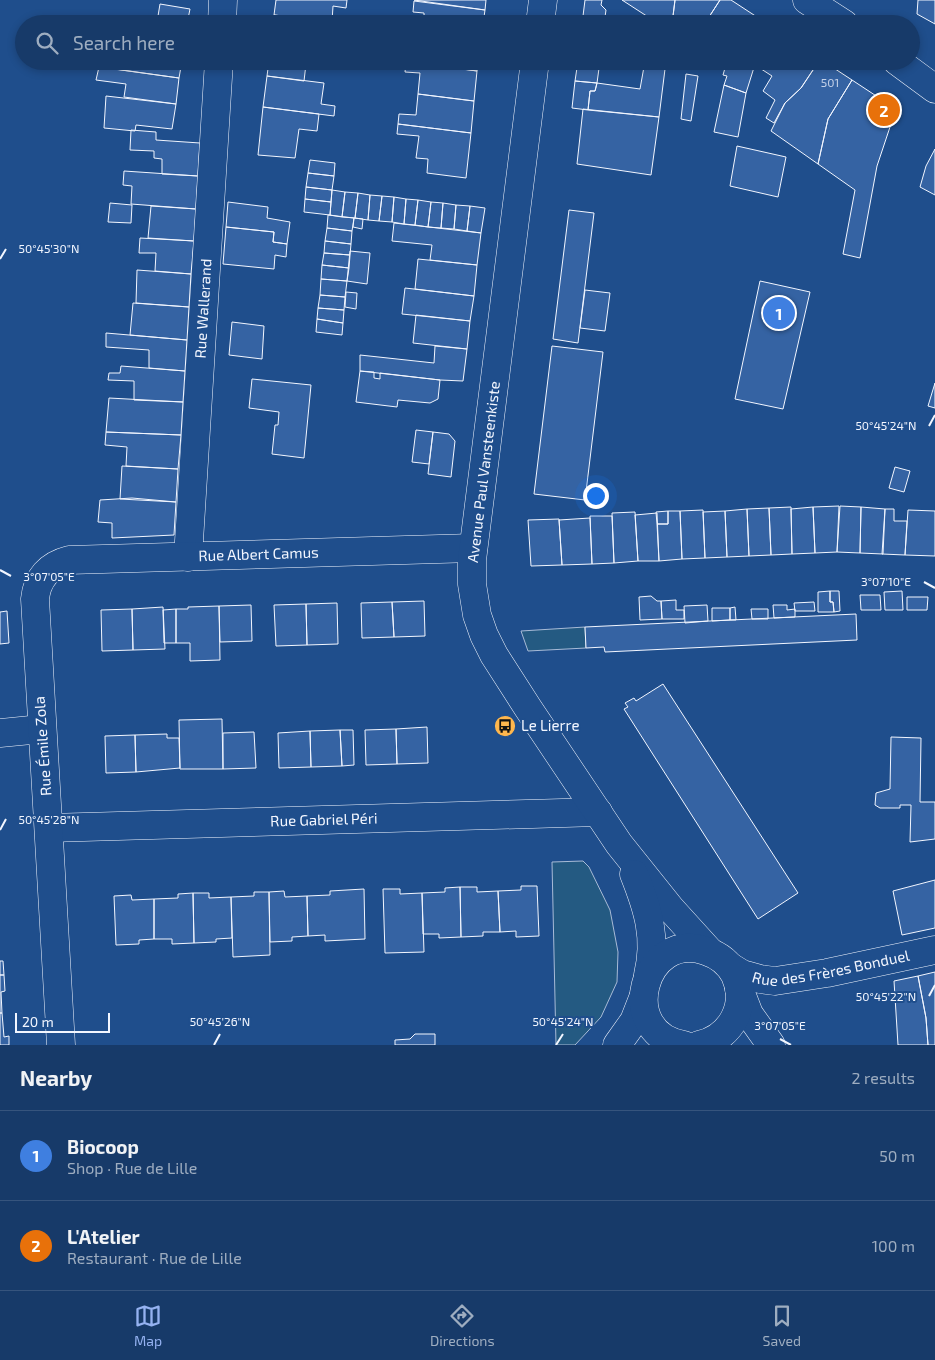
<!DOCTYPE html>
<html lang="en">
<head>
<meta charset="utf-8">
<style>
	body { margin:0; font-family:"Exo 2",sans-serif; background:#20416f; color:#f1f3f6 }
	.scale { position:absolute; left:15px; bottom:12px; width:95px; box-sizing:border-box; padding-left:5px; border:2px solid #f2f6ff; border-top:0; font-size:14px; line-height:18px; white-space:nowrap; color:#f2f6ff; -webkit-text-stroke:4px #1f4e8c; paint-order:stroke }
	.you { position:absolute; left:595px; top:495px; width:18px; height:18px; margin:-12px; border:4px solid #fff; border-radius:50%; background:#1a73e8; box-shadow:0 0 0 8px #1a73e833 }
	.badge { display:grid; place-items:center; width:32px; height:32px; border-radius:50%; background:#95b2f1; color:#fff; font-size:16px; font-weight:700 }
	.pin { position:absolute; translate:-50% -50%; border:2px solid #fff; box-shadow:0 1px 5px #0006 }
	.list { margin:0; padding:0; list-style:none }
	h2 { display:flex; justify-content:space-between; align-items:center; height:65px; margin:0; padding:0 20px; font-size:21px }
	h2 small { font-size:16px; font-weight:400; color:#9eadc0 }
	.list li { display:grid; grid-template-columns:32px 1fr auto; gap:15px; align-items:center; box-sizing:border-box; height:90px; padding:0 20px; border-top:1px solid #36547d }
	.list b { display:block; font-size:19px; white-space:nowrap }
	.list p { margin:0; font-size:16px; white-space:nowrap; color:#9eadc0 }
	.list em { font-size:16px; font-style:normal; color:#9eadc0 }
	.icon { flex:none; width:28px; height:28px; fill:none; stroke:currentColor; stroke-width:2; stroke-linecap:round; stroke-linejoin:round }
	.map { position:relative; flex:none; width:935px; height:1045px; overflow:hidden }
	.search { position:absolute; background:#173a69; box-shadow:0 2px 8px #0003; left:15px; right:15px; top:15px; height:55px; display:flex; align-items:center; gap:12px; box-sizing:border-box; padding:0 18px; border-radius:28px; color:#9eadc0; font-size:19px }
	.sheet { height:245px; background:#173a69 }
	nav { display:flex; justify-content:space-around; align-items:center; box-sizing:border-box; height:70px; border-top:1px solid #36547d; background:#173a69; font-size:14px; color:#9eadc0 }
	nav a { display:grid; justify-items:center; gap:2px }
	nav .on { color:#95b2f1 }
	.map>svg:first-child { display:block }
</style>
</head>
<body>
<div class="map">
<svg width="935" height="1045" viewBox="0 0 935 1045">
	<rect width="100%" height="100%" fill="#1f4e8c"/>
	<path fill="#245a82" stroke="#a8bbd7" d="M585,627L586,648L528,651L521,631Z
		M583,861L589,867L610,910L618,952L617,982L601,1017L575,1045H556L552,862Z"/>
	<path fill="#3563a3" stroke="#f2f6ff" d="M276,0H347L346,8L333,6L332,22L274,15Z
		M414,0H486L485,10Z
		M585,0H602L601,5L606,10L604,24H582Z
		M622,0H675L672,24H659Z
		M675,0H720L709,17L712,19L709,24H672Z
		M720,0H731L757,17L753,24H709L712,19L709,17Z
		M918,0H935V24L917,14Z
		M414,1L485,10L483,24H425L426,16L424,15V13L413,12Z
		M160,4L190,9L187,24H122L123,17L157,22Z
		M274,15L312,19L311,24H273Z
		M757,17L766,24H753Z
		M116,61H182L179,78L115,69Z
		M269,61H340V64L328,62V67L306,64L304,81L267,76Z
		M406,61H479L477,71Z
		M578,61H600L597,83L575,81Z
		M645,61H666L659,117L588,110L590,91H595L597,83L640,89Z
		M735,61H756L746,93L724,85L727,76L723,75L725,68L730,69Z
		M756,61H819L801,88L785,103L774,123L766,118L775,100L763,91L772,76L755,65Z
		M819,61H823L852,80L828,119L818,164L771,131L785,103L801,88Z
		M406,62L477,71L474,101L418,94L420,73L405,72Z
		M99,67L179,78L176,104L124,97L126,84L96,80Z
		M686,74L698,76L691,121L681,119Z
		M267,76L324,83L321,104L335,106L334,116L263,107Z
		M852,80L896,109L877,166L860,258L843,254L855,190L818,164L828,119Z
		M575,81L597,83L595,91H590L588,110L572,108Z
		M724,85L746,93L738,137L714,132Z
		M418,94L474,101L471,133L398,124L399,114L416,115Z
		M106,96L176,104L172,129L136,125L135,131L104,128Z
		M263,107L319,114L317,131L299,129L295,158L258,155Z
		M583,109L659,117L651,175L577,164Z
		M398,124L471,133L466,178L427,173L428,159L416,158L419,136L397,134Z
		M131,130L156,132V140L200,143L198,176L162,174V159L154,158V151L130,150Z
		M737,146L786,157L778,197L730,186Z
		M935,149V195L920,187L926,166Z
		M310,160L335,163L334,176L308,173Z
		M124,171L198,176L196,209L131,204L132,186L123,185Z
		M308,173L334,176L332,190L306,187Z
		M306,187L332,190L331,202L305,199Z
		M332,190L345,192L342,217L330,215Z
		M345,192L358,193L355,218L342,217Z
		M358,193L370,195L368,220L355,218Z
		M370,195L382,196L379,221L368,220Z
		M382,196L394,197L392,222L379,221Z
		M394,197L406,199L404,224L392,222Z
		M305,199L331,202L330,215L304,212Z
		M406,199L418,200L415,225L404,224Z
		M418,200L431,202L428,227L415,225Z
		M228,202L268,207L267,218L290,222L287,244L273,242L274,232L226,227Z
		M431,202L443,203L441,228L428,227Z
		M110,203L132,205L131,223L108,222Z
		M443,203L456,205L454,229L441,228Z
		M456,205L470,206L467,231L454,229Z
		M151,206L196,209L194,241L148,238Z
		M470,206L485,208L481,233L467,231Z
		M569,210L594,213L578,343L553,339Z
		M328,215L354,218L352,231L327,228Z
		M354,218L363,219L362,229L353,227Z
		M394,223L481,233L477,265L430,260L432,245L392,241Z
		M226,227L274,232L273,242L287,244L286,257L275,255L274,269L223,264Z
		M327,228L352,231L351,244L325,241Z
		M140,238L194,241L191,274L155,271L156,253H139Z
		M325,241L351,244L350,255L324,253Z
		M350,251L370,253L367,284L347,281Z
		M324,253L350,255L349,268L322,265Z
		M418,259L477,265L474,296L415,289Z
		M322,265L349,268L347,281L321,279Z
		M137,270L191,274L189,307L136,303Z
		M321,279L347,281L345,297L320,295Z
		M760,281L810,292L783,409L735,399Z
		M405,288L474,296L470,321L402,314Z
		M585,290L610,293L605,331L580,328Z
		M346,292L357,293L356,309L345,307Z
		M320,295L345,297L344,310L318,308Z
		M133,303L189,307L187,340L130,335Z
		M318,308L344,310L343,323L317,319Z
		M416,315L470,321L467,349L413,343Z
		M317,319L343,323L342,335L316,332Z
		M232,322L264,326L262,359L229,355Z
		M106,333L187,340L185,371L149,368V350L106,347Z
		M435,346L467,349L463,381L440,380L360,371V355L434,363Z
		M552,346L603,352L585,500L534,494Z
		M121,366L185,371L183,402L134,400V381L108,380L109,373H120Z
		M360,371L374,372V378L380,379V373L440,380L438,399L430,403L398,400L397,407L356,402Z
		M252,379L311,385L304,458L272,454L275,425H278L279,412L249,408Z
		M935,383V408L928,406Z
		M109,398L183,402L181,435L106,432Z
		M416,430L433,432L429,464L412,462Z
		M106,432L181,435L178,469L126,466L127,447L105,445Z
		M433,432L449,434L455,441L451,477L428,474Z
		M122,466L178,469L176,502L120,499Z
		M895,467L910,471L904,492L889,488Z
		M132,498L176,502L174,535L112,538V523L98,522L100,500Z
		M839,506L837,552L815,553L813,507Z
		M840,506L861,507L860,553L837,552Z
		M791,507L792,554L771,555L769,508Z
		M813,507L815,553L792,554L791,509Z
		M861,507L885,509L883,554L860,553Z
		M769,508L771,555L749,556L747,509Z
		M747,509L749,556L727,557L725,511Z
		M885,509H894V521H907L905,555L882,554Z
		M703,510L705,558L682,559L680,511Z
		M908,510L935,511V556L905,555Z
		M668,511H680L682,559L659,561L657,524H668Z
		M668,511V524H657L656,512Z
		M725,511L727,557L705,558L703,512Z
		M635,512L638,561L614,563L612,513Z
		M657,513L659,561H638L635,515Z
		M590,516H612L614,563L592,564Z
		M590,518L592,564L562,565L559,520Z
		M559,519L562,565L531,566L528,520Z
		M830,591H839L840,611L834,612L833,602H830Z
		M830,591V602H833L834,612H818V592Z
		M902,591L903,610H885L884,592Z
		M860,595H880L881,610H861Z
		M651,596L657,601H661L662,619L640,620L639,597Z
		M907,597H928L927,610H907Z
		M676,600V610H684V619H662L661,601Z
		M424,601L425,636L394,637L392,602Z
		M392,602L394,637L362,638L361,603Z
		M814,602L815,611H795L794,603Z
		M337,603L338,644L307,645L306,604Z
		M306,604L307,645L276,646L274,605Z
		M251,605L252,641L220,642L219,606Z
		M707,605L708,621L685,623L684,606Z
		M773,605H787V610L795,609V617L774,618Z
		M219,606L220,660L190,661V643H176V609H188V607Z
		M163,607L165,649L133,650L132,609Z
		M735,607L736,620H730V608Z
		M712,608H730V620L712,621Z
		M132,609L133,650L102,651L101,610Z
		M176,609V643H164L163,610Z
		M751,609H768V619H752Z
		M7,611L9,643L0,644V612Z
		M856,614L857,640L605,652L604,647L586,648L585,627Z
		M663,684L798,893L758,919L624,709L628,707L625,703L634,698L636,701Z
		M222,719L223,769H180L179,720Z
		M427,727L428,763L397,764L396,729Z
		M396,729L397,764L366,765L365,730Z
		M340,730L342,766L311,767L310,731Z
		M340,730H353L354,765L342,766Z
		M310,731L311,767L279,768L278,733Z
		M254,732L256,768L223,769V733Z
		M167,734V738H179L180,768L136,772L135,735Z
		M135,735L136,772L106,773L105,736Z
		M891,737L921,738L920,802H935V839L910,842L911,805H900V808H880L875,805L876,793L890,789Z
		M935,880V928L902,935L893,891Z
		M521,886H537L539,936L516,937V931L500,932L498,891L521,890Z
		M460,887H477V892L498,891L500,932H483V936L461,937Z
		M460,887L461,937L439,938V934H423L422,893L445,892V888Z
		M364,889L365,939L325,941V935L308,936L307,896L330,895V891Z
		M383,889H400V894L422,893L424,952L385,953Z
		M284,891L285,897L307,896L308,936L292,937V941L270,942L269,892Z
		M254,892H269L270,955L233,957L231,897L254,896Z
		M193,893L194,943L172,944V939H154V899L178,898V894Z
		M193,893H209V898L231,897L232,938L216,939V942L194,943Z
		M131,895L132,900L154,899V939L139,940V944L116,945L114,896Z
		M0,961H3L4,975H0Z
		M935,972V1045H928L926,1018L918,976Z
		M0,975H4L5,991L1,992L2,1013H0Z
		M918,976L926,1018L928,1045H898L894,981Z
		M0,1013H2L4,1037L9,1036V1045H0Z
		M415,1034H435V1045H395V1040L410,1039Z"/>
	<g fill="none" stroke-linecap="round" stroke-linejoin="round">
		<g stroke="#f2f6ff" stroke-width="29">
			<g id="minor">
				<path d="M222,24L223,0"/>
				<path id="s1" d="M188,557L219,61"/>
				<path d="M0,733L41,729"/>
				<path id="s2" d="M49,828L598,812"/>
				<path d="M739,988L749,1014L771,1045"/>
				<path id="s3" d="M61,1045L35,599C37,578 49,565 69,560L473,548"/>
			</g>
		</g>
		<g stroke="#f2f6ff" stroke-width="29">
			<g id="tertiary">
				<path d="M540,24L543,0"/>
				<path d="M535,61L472,560V584L477,615L484,635L494,655L528,708L619,844L671,909L710,952"/>
				<path d="M634,874C648,909 657,938 648,975"/>
				<path id="s4" d="M729,966L742,974L760,979L775,981L827,973L935,950"/>
				<path d="M617,1045L634,1021L643,998"/>
				<path d="M684,1045C615,1034 643,929 706,951C718,955 729,963 735,975C749,1005 731,1038 699,1045"/>
			</g>
		</g>
		<g stroke="#f2f6ff" stroke-width="29">
			<path id="primary" d="M807,0L844,24
				M897,61L935,89"/>
		</g>
		<use href="#minor" stroke="#1f4e8c" stroke-width="28"/>
		<use href="#tertiary" stroke="#1f4e8c" stroke-width="28"/>
		<use href="#primary" stroke="#1f4e8c" stroke-width="28"/>
	</g>
	<path fill="none" stroke="#f2f6ff" stroke-width="2" d="M0,259L6,249M929,426L935,415M0,570L11,576M924,582L935,588M0,830L6,819M929,996L935,985M780,1039L791,1045M214,1045L220,1034M556,1045L563,1034"/>
	<defs>
		<g id="bus-disc" transform="scale(1.125)"><circle r="9.5" fill="#ffb74d" stroke="#1f4e8c"/><path d="M-5-6H5V4H4V6H2V4H-2V6H-4V4H-5ZM-3.5-4V0h7V-4ZM-3.5 1.2v1.5H-2V1.2ZM2 1.2v1.5H3.5V1.2Z" fill="#111"/></g>
	</defs>
	<g fill-rule="evenodd">
		<use href="#bus-disc" x="505" y="726"/>
	</g>
	<g text-anchor="middle" stroke-width="4" stroke-linejoin="round" paint-order="stroke">
		<g font-size="12" fill="#c3d1e8">
			<text x="830" y="87">501</text>
		</g>
		<g font-size="15" fill="#f2f6ff" stroke="#1f4e8c">
			<text dy="5" stroke="none"><textPath href="#s1" startOffset="249">Rue Wallerand</textPath></text>
			<text transform="translate(484 472) rotate(-83)" y="5">Avenue Paul Vansteenkiste</text>
			<text dy="5" stroke="none"><textPath href="#s3" startOffset="692">Rue Albert Camus</textPath></text>
			<text transform="translate(43 746) rotate(-94)" y="5">Rue Émile Zola</text>
			<text dy="5" stroke="none"><textPath href="#s2" startOffset="275">Rue Gabriel Péri</textPath></text>
			<text dy="5" stroke="none"><textPath href="#s4" startOffset="106">Rue des Frères Bonduel</textPath></text>
		</g>
		<g font-size="15" fill="#f2f6ff" stroke="#1f4e8c" text-anchor="start">
			<text x="521" y="731">Le Lierre</text>
		</g>
	</g>
	<g font-size="12" text-anchor="middle" fill="#f2f6ff" stroke="#1f4e8c" stroke-width="4" stroke-linejoin="round" paint-order="stroke">
		<text x="49" y="253">50°45'30"N</text>
		<text x="886" y="430">50°45'24"N</text>
		<text x="49" y="581">3°07'05"E</text>
		<text x="886" y="586">3°07'10"E</text>
		<text x="49" y="824">50°45'28"N</text>
		<text x="886" y="1001">50°45'22"N</text>
		<text x="220" y="1026">50°45'26"N</text>
		<text x="563" y="1026">50°45'24"N</text>
		<text x="780" y="1030">3°07'05"E</text>
	</g>
</svg>
<div class="scale">20 m</div>
<div class="you"></div>
<div class="pin badge" style="left:779px;top:313px;background:#3f7fe0">1</div>
<div class="pin badge" style="left:884px;top:110px;background:#e8710a">2</div>
<div class="search"><svg class="icon" aria-label="search" viewBox="0 0 24 24"><circle cx="10" cy="10" r="6"/><path d="M15 15l6 6"/></svg>Search here</div>
</div>
<section class="sheet">
<h2>Nearby<small>2 results</small></h2>
<ul class="list">
<li><span class="badge" style="background:#3f7fe0">1</span><div><b>Biocoop</b><p>Shop · Rue de Lille</p></div><em>50 m</em></li>
<li><span class="badge" style="background:#e8710a">2</span><div><b>L'Atelier</b><p>Restaurant · Rue de Lille</p></div><em>100 m</em></li>
</ul>
</section>
<nav>
<a class="on"><svg class="icon" aria-label="map" viewBox="0 0 24 24"><path d="M3 6l6-2 6 2 6-2v14l-6 2-6-2-6 2zM9 4v14M15 6v14"/></svg>Map</a>
<a><svg class="icon" aria-label="directions" viewBox="0 0 24 24"><path d="M12 3l9 9-9 9-9-9zM9 14v-3h6M13 9l2 2-2 2"/></svg>Directions</a>
<a><svg class="icon" aria-label="saved" viewBox="0 0 24 24"><path d="M7 4h10v16l-5-4-5 4z"/></svg>Saved</a>
</nav>
</body>
</html>
